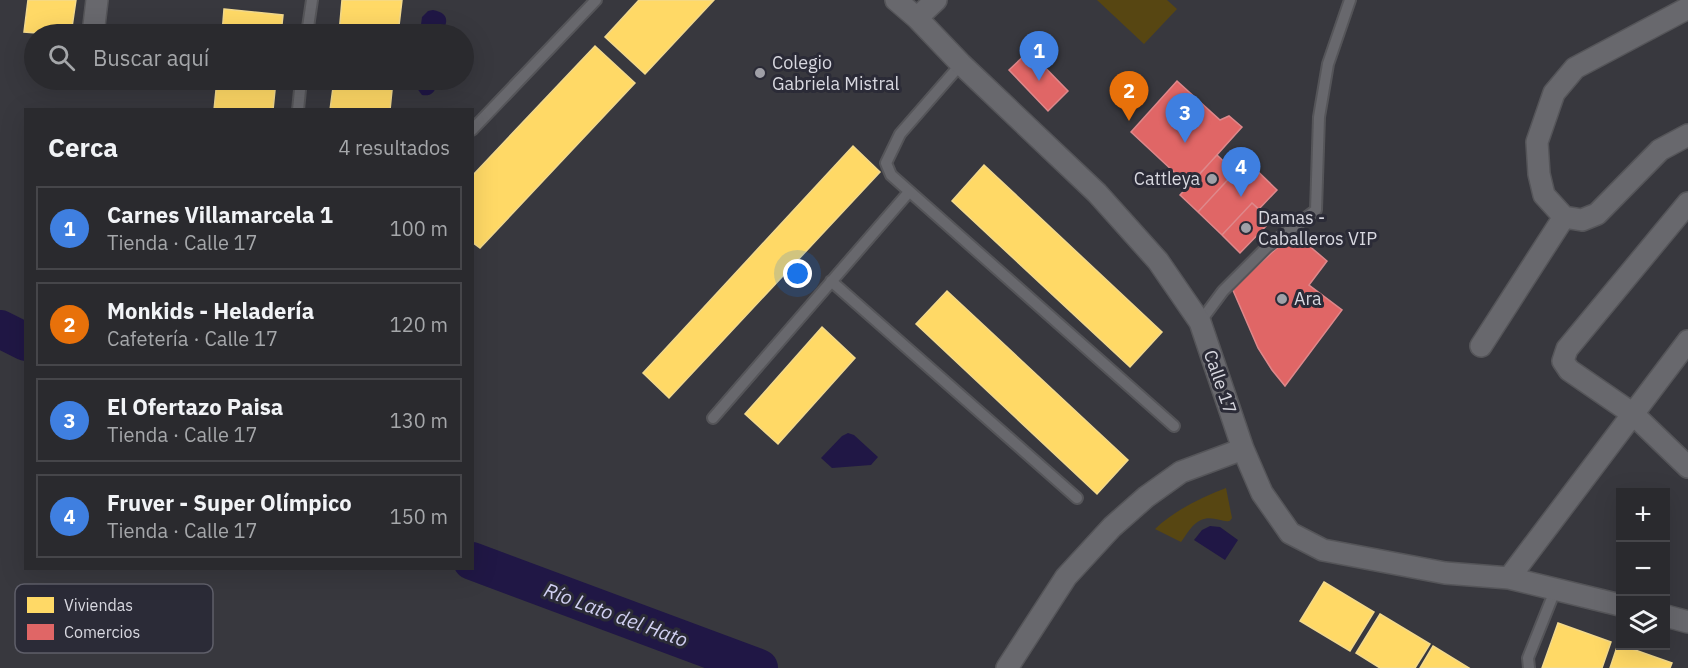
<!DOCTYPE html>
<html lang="es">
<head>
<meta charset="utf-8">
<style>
	body { margin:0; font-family:"IBM Plex Sans",sans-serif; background:#36363a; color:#f1f3f6 }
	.controls { position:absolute; right:18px; bottom:18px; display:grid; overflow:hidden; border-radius:0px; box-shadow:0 6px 24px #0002 }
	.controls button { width:54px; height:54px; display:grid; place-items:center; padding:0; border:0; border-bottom:2px solid #46464a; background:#2a2a2e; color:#f1f3f6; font:30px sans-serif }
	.you { position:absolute; left:798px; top:274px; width:21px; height:21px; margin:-15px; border:4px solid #fff; border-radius:50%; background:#1a73e8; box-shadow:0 0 0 9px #1a73e833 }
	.badge { display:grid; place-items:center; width:39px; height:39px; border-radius:50%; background:#a0a0a7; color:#fff; font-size:20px; font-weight:700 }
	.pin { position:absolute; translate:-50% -50px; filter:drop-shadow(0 2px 3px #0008) }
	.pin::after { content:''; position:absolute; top:32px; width:21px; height:18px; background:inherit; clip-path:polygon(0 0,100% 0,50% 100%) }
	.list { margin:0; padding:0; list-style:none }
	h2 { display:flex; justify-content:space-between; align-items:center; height:78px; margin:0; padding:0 24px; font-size:26px }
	h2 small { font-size:20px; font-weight:400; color:#a5a7aa }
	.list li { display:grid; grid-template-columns:39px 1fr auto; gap:18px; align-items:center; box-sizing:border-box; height:84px; margin:0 12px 12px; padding:0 12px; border:2px solid #46464a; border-radius:0px }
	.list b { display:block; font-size:22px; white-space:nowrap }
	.list p { margin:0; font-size:20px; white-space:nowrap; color:#a5a7aa }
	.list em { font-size:20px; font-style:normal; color:#a5a7aa }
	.icon { flex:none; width:33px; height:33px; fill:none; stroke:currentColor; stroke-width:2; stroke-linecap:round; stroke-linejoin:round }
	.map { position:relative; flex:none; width:1688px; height:668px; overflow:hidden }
	.search { position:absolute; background:#2a2a2e; box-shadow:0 6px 24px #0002; left:24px; top:24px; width:450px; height:66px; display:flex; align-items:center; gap:15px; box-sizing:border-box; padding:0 21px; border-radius:33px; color:#a5a7aa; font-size:22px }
	.panel { position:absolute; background:#2a2a2e; box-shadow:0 6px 24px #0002; left:24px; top:108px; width:450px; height:462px; border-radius:0px }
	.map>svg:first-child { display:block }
</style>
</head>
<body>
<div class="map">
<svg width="1688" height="668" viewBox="0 0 1688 668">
	<rect width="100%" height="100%" fill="#38383e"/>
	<path fill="#574612" d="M1097,0H1167L1177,9L1144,44Z
		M1226,488L1232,518C1231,519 1230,521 1229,521C1224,523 1212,515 1201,520C1192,524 1187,534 1181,542L1155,529C1175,510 1200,498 1226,488Z"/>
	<path fill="#201745" d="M433,10C450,13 449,24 439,34H424L421,25L422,17L428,11Z
		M417,80H435C438,90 432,97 422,95L416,87Z
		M848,433L854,435L878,457L871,465L832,468L821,458L842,436Z
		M1210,526L1220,527L1238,540L1225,560L1194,540L1202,530Z"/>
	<path fill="#ffd966" stroke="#f3d98b" stroke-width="1.5" d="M28,0H76L71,34H50L24,32Z
		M342,0H402L398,34H339Z
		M639,0H714L645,74L605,37Z
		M224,9L283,15L281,34H222Z
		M595,46L635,83L480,248L472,242V176Z
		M217,80H276L273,110H214Z
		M334,80H393L390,110H330Z
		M853,146L880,172L669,398L643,373Z
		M984,165L1162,332L1130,367L952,201Z
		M947,291L1128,460L1097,494L916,324Z
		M822,327L855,358L778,444L745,414Z
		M1324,582L1374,612L1350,651L1300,621Z
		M1380,614L1430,644L1415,668H1380L1356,653Z
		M1558,623L1611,642L1602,668H1542Z
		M1618,644L1672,663L1670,668H1610Z
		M1433,646L1469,668H1420Z"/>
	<path fill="#e06666" stroke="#de888b" stroke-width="1.5" d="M1029,51L1068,91L1048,111L1009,70Z
		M1177,81L1220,120L1229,116L1242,127L1189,186L1131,132Z
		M1217,155L1235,172L1198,212L1180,195Z
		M1246,160L1277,190L1259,209L1252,203L1222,235L1198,212Z
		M1252,203L1271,221L1240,253L1222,235Z
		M1294,233L1327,261L1309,285L1342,310L1285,386L1272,370L1258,348L1232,288Z"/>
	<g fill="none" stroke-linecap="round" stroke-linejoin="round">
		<path stroke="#201745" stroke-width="38" d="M0,329L26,342
			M472,561L759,668"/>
		<g stroke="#555559" stroke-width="14">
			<path id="lane" d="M307,34L312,0
				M961,64L900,134L886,163L891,175L1174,426
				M298,110L301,80
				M472,130L596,0
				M831,281L1077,498
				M1200,322L1223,291L1267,247L1316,210L1319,117L1328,64L1350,0
				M713,418L909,192
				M1529,668L1528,658L1556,588"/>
		</g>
		<g stroke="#555559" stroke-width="24">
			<path id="street" d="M896,0L917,18L961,64L1097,193L1158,261L1200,322L1243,449L1262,493L1290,533L1323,550L1445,573L1509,578L1620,605
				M1688,8L1575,68L1554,93L1537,142L1539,174L1544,195L1564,217L1582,220L1597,214L1660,150L1688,135
				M917,18L936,0
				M93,34L97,0
				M1688,203L1567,349L1563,361L1569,370L1633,414L1688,467
				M1481,346L1564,217
				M1509,578L1688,341
				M1666,616L1688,622
				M1007,668L1066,577L1112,527L1146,497L1181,472L1243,449"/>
		</g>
		<use href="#lane" stroke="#68686d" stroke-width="10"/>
		<use href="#street" stroke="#68686d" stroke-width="21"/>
	</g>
	<g fill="#a0a0a7" stroke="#2b2b37" stroke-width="2">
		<circle cx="760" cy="73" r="6"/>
		<circle cx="1212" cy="179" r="6"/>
		<circle cx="1246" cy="228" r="6"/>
		<circle cx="1282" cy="299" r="6"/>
	</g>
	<g text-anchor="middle" stroke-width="6" stroke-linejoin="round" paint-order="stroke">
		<g font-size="18" fill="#d8d8e0" stroke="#2b2b37" text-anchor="start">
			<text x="772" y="69">Colegio<tspan x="772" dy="21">Gabriela Mistral</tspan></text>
			<text x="1200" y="185" text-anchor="end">Cattleya</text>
			<text x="1258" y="224">Damas -<tspan x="1258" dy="21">Caballeros VIP</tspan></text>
			<text x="1294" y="305">Ara</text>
		</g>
		<g font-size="18" fill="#d8d8e0" stroke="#2b2b37">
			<text transform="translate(1220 382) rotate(71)" y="6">Calle 17</text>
		</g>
		<g font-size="20" font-style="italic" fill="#d0cff1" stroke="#2b2b37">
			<text transform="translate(616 615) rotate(20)" y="7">Río Lato del Hato</text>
		</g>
	</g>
	<rect x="15" y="584" width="198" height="69" rx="9" fill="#2b2b37" stroke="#5f5f6a" stroke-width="1.5"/>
	<rect x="27" y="597" width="27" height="16" fill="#ffd966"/>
	<rect x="27" y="624" width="27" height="16" fill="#e06666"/>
	<g font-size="16" fill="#d8d8e0">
		<text x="64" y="611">Viviendas</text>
		<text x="64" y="638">Comercios</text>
	</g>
</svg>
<div class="controls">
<button>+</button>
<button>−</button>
<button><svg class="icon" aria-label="layers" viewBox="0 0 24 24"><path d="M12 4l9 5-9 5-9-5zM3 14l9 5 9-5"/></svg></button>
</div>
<div class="you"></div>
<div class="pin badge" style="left:1039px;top:81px;background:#3f7fe0">1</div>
<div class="pin badge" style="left:1129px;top:121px;background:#e8710a">2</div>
<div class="pin badge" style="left:1185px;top:143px;background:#3f7fe0">3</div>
<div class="pin badge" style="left:1241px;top:197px;background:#3f7fe0">4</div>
<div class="search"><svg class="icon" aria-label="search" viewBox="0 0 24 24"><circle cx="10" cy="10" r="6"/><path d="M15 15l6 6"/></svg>Buscar aquí</div>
<section class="panel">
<h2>Cerca<small>4 resultados</small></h2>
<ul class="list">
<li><span class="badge" style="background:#3f7fe0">1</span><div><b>Carnes Villamarcela 1</b><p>Tienda · Calle 17</p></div><em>100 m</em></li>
<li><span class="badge" style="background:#e8710a">2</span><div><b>Monkids - Heladería</b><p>Cafetería · Calle 17</p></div><em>120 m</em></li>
<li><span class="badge" style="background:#3f7fe0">3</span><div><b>El Ofertazo Paisa</b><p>Tienda · Calle 17</p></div><em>130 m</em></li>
<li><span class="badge" style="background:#3f7fe0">4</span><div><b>Fruver - Super Olímpico</b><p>Tienda · Calle 17</p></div><em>150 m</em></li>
</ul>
</section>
</div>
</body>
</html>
